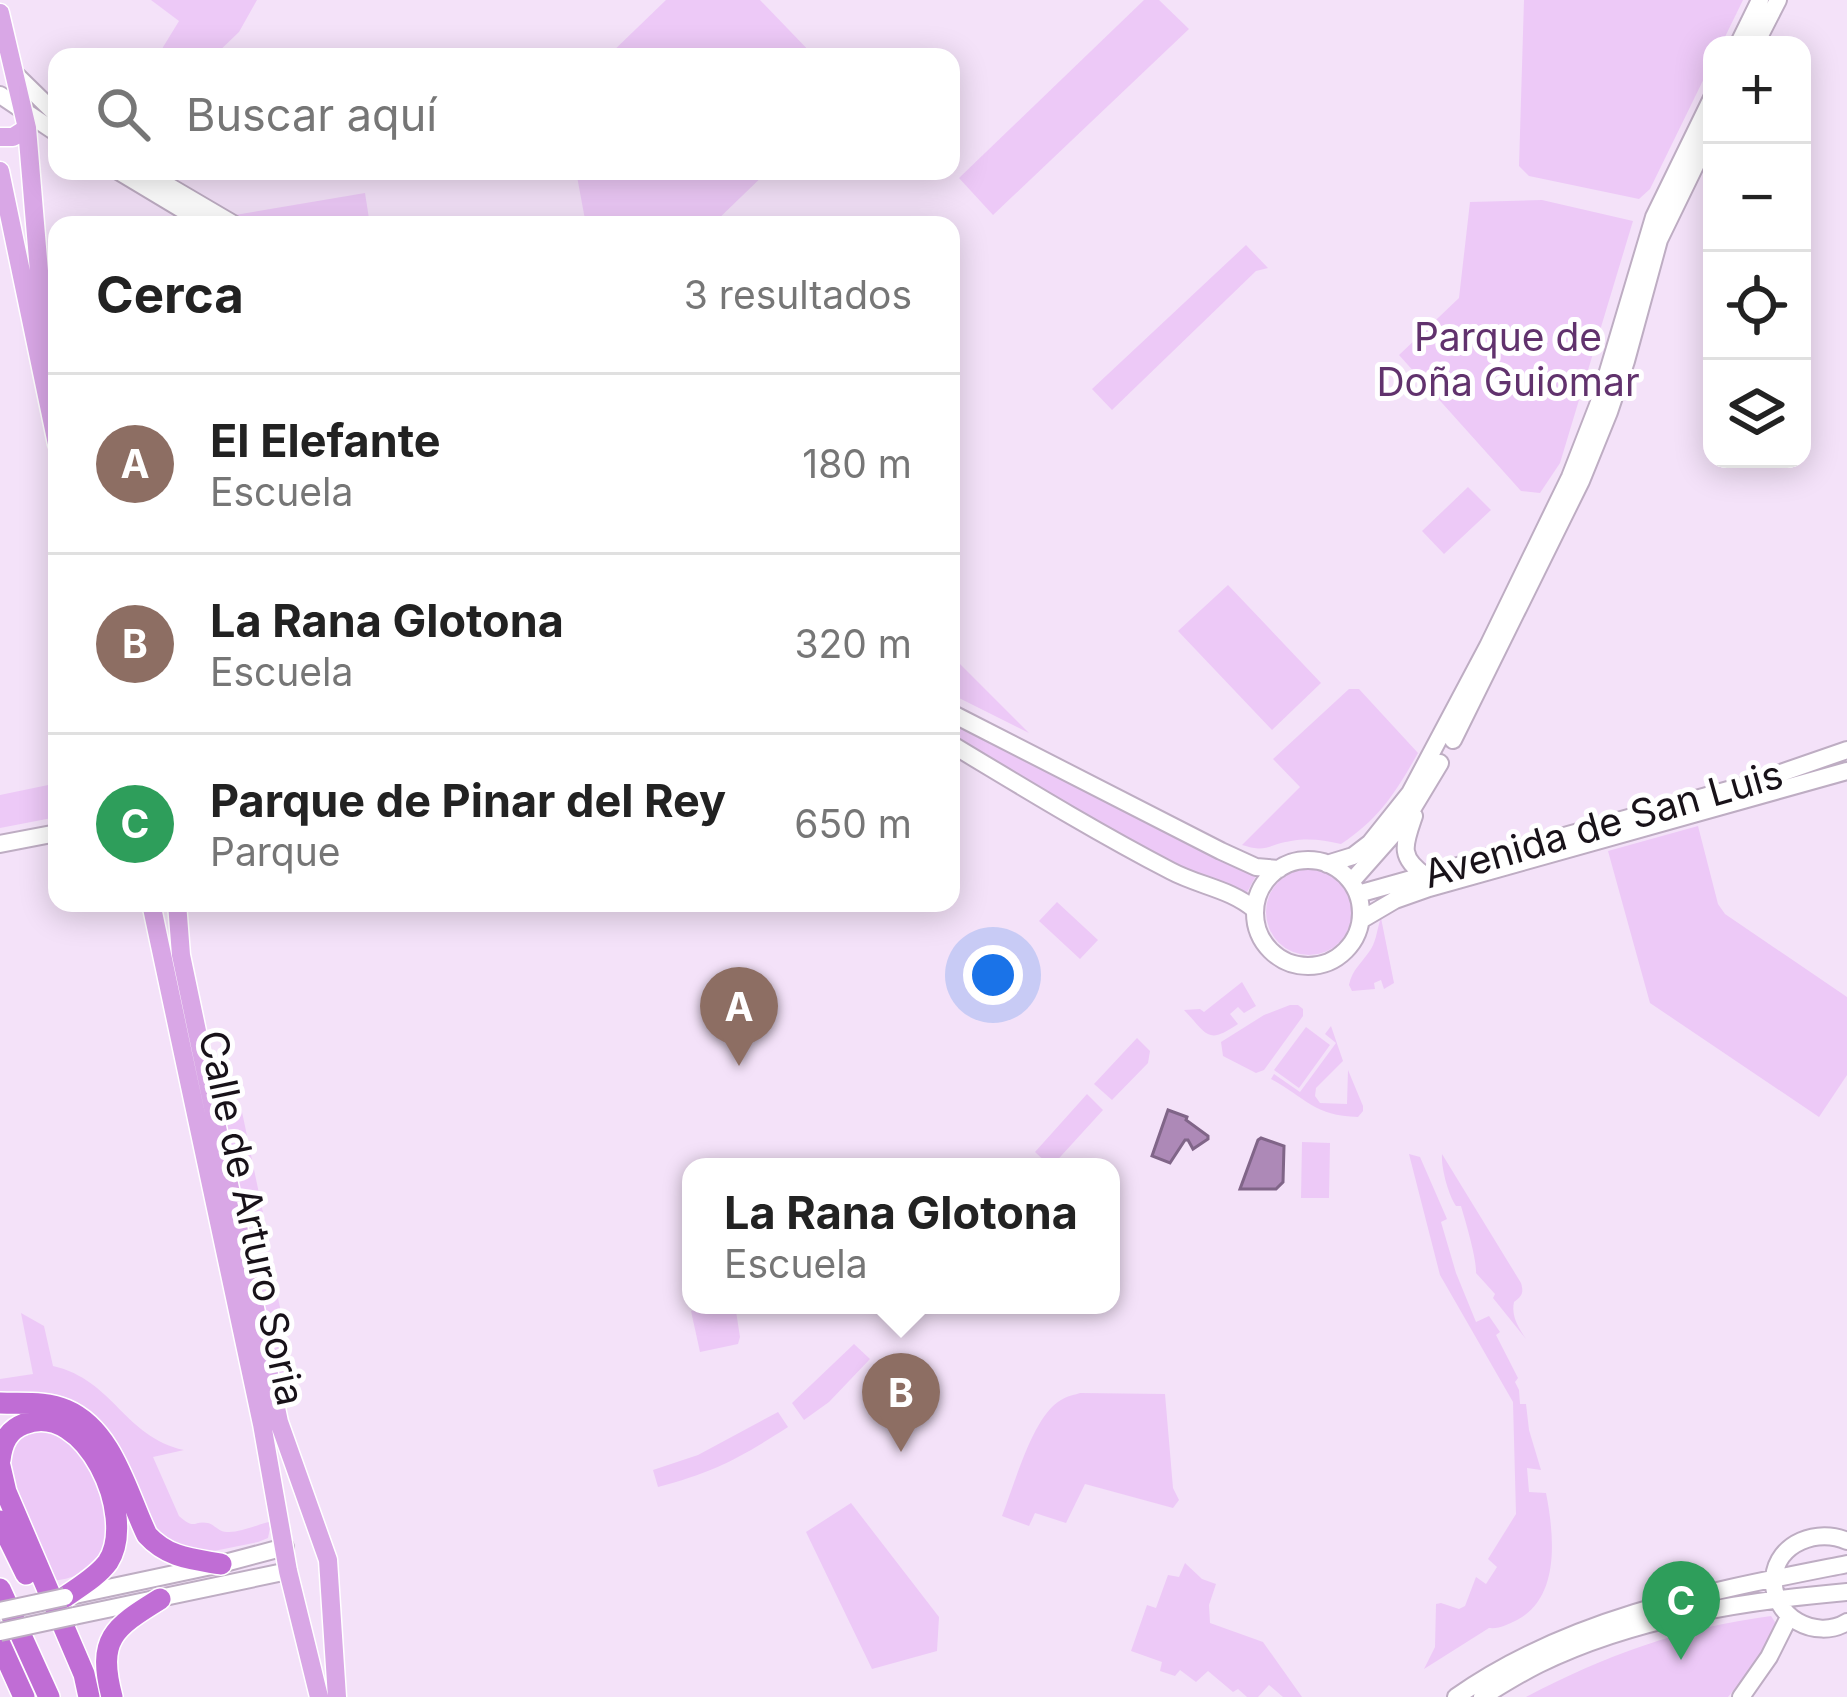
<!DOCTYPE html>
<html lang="es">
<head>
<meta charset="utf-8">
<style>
	body { margin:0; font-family:Inter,sans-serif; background:#f2f2f2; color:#222 }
	.controls { position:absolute; right:36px; top:36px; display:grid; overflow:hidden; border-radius:24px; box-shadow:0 6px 30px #0003 }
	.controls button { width:108px; height:108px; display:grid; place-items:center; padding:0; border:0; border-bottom:3px solid #e0e0e0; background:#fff; color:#222; font:60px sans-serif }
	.you { position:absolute; left:993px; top:975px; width:42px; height:42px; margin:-30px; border:9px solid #fff; border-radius:50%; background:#1a73e8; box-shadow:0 0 0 18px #1a73e833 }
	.badge { display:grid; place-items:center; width:78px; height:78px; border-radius:50%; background:#d93025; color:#fff; font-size:39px; font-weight:700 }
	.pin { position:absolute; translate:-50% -99px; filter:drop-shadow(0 3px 6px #0008) }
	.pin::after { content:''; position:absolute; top:63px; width:42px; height:36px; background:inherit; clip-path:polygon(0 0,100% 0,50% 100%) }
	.popup { position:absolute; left:682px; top:1158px; width:438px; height:156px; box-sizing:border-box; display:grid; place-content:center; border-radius:24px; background:#fff; filter:drop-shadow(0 3px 9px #0005); font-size:39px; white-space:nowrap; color:#767676 }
	.popup b { font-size:45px; color:#222 }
	.popup::after { content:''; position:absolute; left:50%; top:100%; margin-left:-24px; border:24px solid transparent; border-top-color:#fff }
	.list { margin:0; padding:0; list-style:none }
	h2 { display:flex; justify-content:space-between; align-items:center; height:156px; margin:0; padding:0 48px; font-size:51px }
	h2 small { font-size:39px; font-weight:400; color:#767676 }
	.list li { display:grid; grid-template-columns:78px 1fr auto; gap:36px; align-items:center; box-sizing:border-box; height:180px; padding:0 48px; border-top:3px solid #e0e0e0 }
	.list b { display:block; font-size:45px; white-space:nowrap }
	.list p { margin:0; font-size:39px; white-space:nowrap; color:#767676 }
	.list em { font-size:39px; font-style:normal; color:#767676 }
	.icon { flex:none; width:66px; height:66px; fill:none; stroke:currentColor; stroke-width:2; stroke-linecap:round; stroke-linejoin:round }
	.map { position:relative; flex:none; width:1847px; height:1697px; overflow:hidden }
	.search { position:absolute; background:#fff; box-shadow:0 6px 30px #0003; left:48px; top:48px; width:912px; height:132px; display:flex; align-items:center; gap:30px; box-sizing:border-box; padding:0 42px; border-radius:24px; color:#767676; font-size:45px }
	.panel { position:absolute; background:#fff; box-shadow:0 6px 30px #0003; left:48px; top:216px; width:912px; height:696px; border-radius:24px }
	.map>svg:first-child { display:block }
</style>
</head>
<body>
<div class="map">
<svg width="1847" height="1697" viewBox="0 0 1847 1697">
	<rect width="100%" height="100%" fill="#f4e2f9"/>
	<path fill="#edc9f7" d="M151,0H257L239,32L213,57H157L179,21Z
		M666,0H760L815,57H607Z
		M1144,0H1159L1189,29L993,215L959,178Z
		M1524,0H1743L1721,45H1712V62L1650,189L1639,199L1529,176L1519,166Z
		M576,171H768L712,225H586Z
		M365,193L370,225H263L235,215Z
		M1542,200L1633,221L1560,463L1540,493L1521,491L1399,355L1459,298L1470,202Z
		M1246,245L1268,268L1256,271L1112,410L1092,389Z
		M1468,487L1491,510L1444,554L1422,531Z
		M1228,585L1321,683L1272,730L1178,631Z
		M951,655L1029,733L951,694Z
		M1349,689H1359L1418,753C1396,792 1379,819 1341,844C1324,840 1308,838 1291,841C1266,845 1268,853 1242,845L1300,787L1273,759Z
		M951,717L1257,874L1245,896L1174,866L951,741Z
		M53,784L57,817L0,828V795Z
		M1698,826L1718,904L1725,914L1847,997V1075L1819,1117L1650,1003L1608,851Z
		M1266 912a43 43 0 1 1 86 0a43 43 0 1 1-86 0Z
		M1057,902L1098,940L1080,959L1039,921Z
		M1381,918L1394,983L1384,989L1381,980L1374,983L1375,989L1352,991L1349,985C1352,969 1363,962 1371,949C1377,939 1377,928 1381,918Z
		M1242,982L1256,1006L1244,1013L1238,1007L1230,1014L1238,1024C1207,1045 1208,1035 1184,1010L1200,1009L1204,1012Z
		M1290,1005H1298L1303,1009V1016L1264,1070L1256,1073L1223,1056L1221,1042L1264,1015Z
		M1331,1026L1343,1061L1316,1088L1315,1096L1320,1103L1347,1104L1348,1070L1363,1106V1111L1358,1117C1314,1116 1306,1098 1271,1079L1274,1074L1300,1092L1336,1043L1325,1034Z
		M1306,1027L1330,1045L1299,1088L1274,1070Z
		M1137,1038L1150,1051L1148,1063L1112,1100L1094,1084Z
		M1087,1094L1103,1110L1051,1167L1035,1152Z
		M241,1107L266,1227L265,1228L247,1224L226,1123L225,1111Z
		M1302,1142L1330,1143L1329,1198H1301Z
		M1409,1154L1420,1157L1447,1219L1441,1222L1456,1273L1476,1322L1489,1316L1500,1332L1496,1335L1518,1378L1515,1382L1519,1390L1520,1404H1526L1529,1430L1541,1470L1527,1468L1529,1492L1546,1493C1554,1534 1561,1597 1517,1620C1506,1625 1500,1629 1489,1628L1424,1669L1435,1647L1436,1604L1441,1603L1459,1609L1465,1606L1476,1577L1486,1584L1497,1567L1488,1559L1516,1514L1513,1402L1440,1275Z
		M1442,1154L1521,1283C1524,1293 1522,1296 1514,1302C1511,1316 1518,1327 1526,1339L1493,1298L1495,1294L1476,1273C1477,1260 1466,1223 1461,1206H1456C1449,1196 1441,1169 1442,1154Z
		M266,1246L268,1249L299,1400L288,1403L285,1400L253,1251Z
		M721,1305H735L740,1337L738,1344L700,1352L691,1311Z
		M21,1313L44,1326L53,1366C114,1380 124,1437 184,1450L153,1457L179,1516C196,1531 193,1520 208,1523C215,1525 219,1532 227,1532C239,1533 256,1525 269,1522L270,1528L268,1538L258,1542L204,1553L161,1541L128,1471L0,1394V1379L33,1374Z
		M854,1344L870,1359L829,1402L804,1420L792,1403Z
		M1080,1393L1165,1394L1173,1488L1179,1500L1173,1508L1085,1484L1066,1523L1035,1513L1029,1526L1002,1516C1014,1486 1033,1415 1061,1400C1067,1396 1074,1395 1080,1393Z
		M778,1412L788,1427C740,1458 714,1472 658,1487L653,1470L698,1455Z
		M43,1428C56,1434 75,1441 84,1451C104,1472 118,1532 100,1557C88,1573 71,1579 52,1581L8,1472L11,1443L21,1433Z
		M851,1503L939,1617L937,1651L872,1669L806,1532Z
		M1185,1563L1202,1579L1216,1584L1209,1605L1210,1623L1263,1642L1302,1697H1283L1269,1685L1258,1697H1247L1238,1689L1233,1692L1208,1671L1196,1682L1180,1670L1175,1676L1160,1671L1162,1662L1131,1651L1147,1605L1156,1608L1168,1575L1179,1577Z
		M1771,1616L1777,1625L1769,1647L1728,1697H1526C1606,1655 1681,1628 1771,1616Z"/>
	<path fill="#ad89b7" stroke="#806588" stroke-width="3" d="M1168,1110L1187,1117L1186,1120L1208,1136V1139L1193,1149L1188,1140H1185L1170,1163L1152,1156Z
		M1261,1138L1284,1146L1283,1182L1276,1189H1240L1258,1140Z"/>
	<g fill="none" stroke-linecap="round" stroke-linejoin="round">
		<g stroke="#beadc3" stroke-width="20">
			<path id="secondary" d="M1738,45L1760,0
				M1755,45L1778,0
				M17,76L57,115
				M0,95L57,133
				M118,171L208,225
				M143,171L235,225
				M951,713L1221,851L1256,867L1279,869
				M1453,740L1581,481L1609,412L1626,361L1659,240L1712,131
				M951,744C1024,788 1096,832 1171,871C1199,886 1231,889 1255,910
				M1414,816C1404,845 1398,857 1426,876
				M0,844L57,833
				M1255 913a53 53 0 1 1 106 0a53 53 0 1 1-106 0Z
				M1327,864L1353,856L1370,843L1410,793L1488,646L1570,477L1598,405L1654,217L1712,98
				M1351,882L1405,821L1440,763
				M1358,894L1746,785L1847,750
				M1361,920L1395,900L1429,888L1847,771
				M1847,1541C1819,1528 1777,1542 1774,1578C1771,1617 1816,1641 1847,1622
				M75,1595L221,1564L285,1547
				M74,1616L288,1571
				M1456,1697C1571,1616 1711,1591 1847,1564
				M1482,1697C1500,1686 1519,1674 1539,1664C1633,1618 1744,1601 1847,1592
				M1741,1697L1769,1657L1789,1617"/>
		</g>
		<g stroke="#fff" stroke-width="21">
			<path id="primary" d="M0,13L27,128L39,271L57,357
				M0,137H13L27,128
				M0,171L57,444
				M151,903L262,1424L288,1571L319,1697
				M177,903L181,955L279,1422L328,1560L337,1697"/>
		</g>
		<g stroke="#fff" stroke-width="24">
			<path id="highway" d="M0,1403C22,1404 46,1401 66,1410C113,1430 127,1494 147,1535C168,1558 192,1559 221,1564
				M0,1460C2,1443 8,1430 24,1424C85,1399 138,1516 108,1562C98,1576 79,1587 65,1597
				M0,1466L6,1492L84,1674L89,1697
				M0,1521L26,1574
				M0,1589L49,1697
				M0,1644L24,1697
				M112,1697C97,1639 113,1628 160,1599"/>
		</g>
		<use href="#secondary" stroke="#fff" stroke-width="16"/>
		<use href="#primary" stroke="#d9a7e6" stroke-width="18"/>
		<use href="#highway" stroke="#c06dd5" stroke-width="21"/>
		<g stroke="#beadc3" stroke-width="20" stroke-linecap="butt">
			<path id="secondary-bridge" d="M0,1611L65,1597
				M0,1632L74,1616"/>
		</g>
		<use href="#secondary-bridge" stroke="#fff" stroke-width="16"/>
	</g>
	<g text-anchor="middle" stroke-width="10" stroke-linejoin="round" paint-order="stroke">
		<g font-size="39" fill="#61326d" stroke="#fff">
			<text x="1508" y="351">Parque de<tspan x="1508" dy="45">Doña Guiomar</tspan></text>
		</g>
		<g font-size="39" fill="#181219" stroke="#fff">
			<text transform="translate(1603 824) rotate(-16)" y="14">Avenida de San Luis</text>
			<text transform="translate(252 1218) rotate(78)" y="14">Calle de Arturo Soria</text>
		</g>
	</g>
</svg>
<div class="controls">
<button>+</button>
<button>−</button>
<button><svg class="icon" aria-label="locate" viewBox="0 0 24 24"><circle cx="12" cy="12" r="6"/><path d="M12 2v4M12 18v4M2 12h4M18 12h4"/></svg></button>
<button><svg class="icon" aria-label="layers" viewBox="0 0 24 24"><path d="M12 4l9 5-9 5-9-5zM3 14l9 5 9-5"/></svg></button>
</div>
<div class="you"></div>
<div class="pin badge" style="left:739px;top:1066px;background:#8d6e63">A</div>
<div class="pin badge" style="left:901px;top:1452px;background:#8d6e63">B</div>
<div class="popup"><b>La Rana Glotona</b>Escuela</div>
<div class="pin badge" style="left:1681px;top:1660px;background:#2e9e5b">C</div>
<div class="search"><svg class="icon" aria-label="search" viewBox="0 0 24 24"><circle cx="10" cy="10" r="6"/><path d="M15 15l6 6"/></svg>Buscar aquí</div>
<section class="panel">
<h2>Cerca<small>3 resultados</small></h2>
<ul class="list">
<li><span class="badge" style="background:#8d6e63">A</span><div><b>El Elefante</b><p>Escuela</p></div><em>180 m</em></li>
<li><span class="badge" style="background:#8d6e63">B</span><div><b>La Rana Glotona</b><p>Escuela</p></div><em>320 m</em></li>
<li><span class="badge" style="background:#2e9e5b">C</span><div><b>Parque de Pinar del Rey</b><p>Parque</p></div><em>650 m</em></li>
</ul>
</section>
</div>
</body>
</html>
